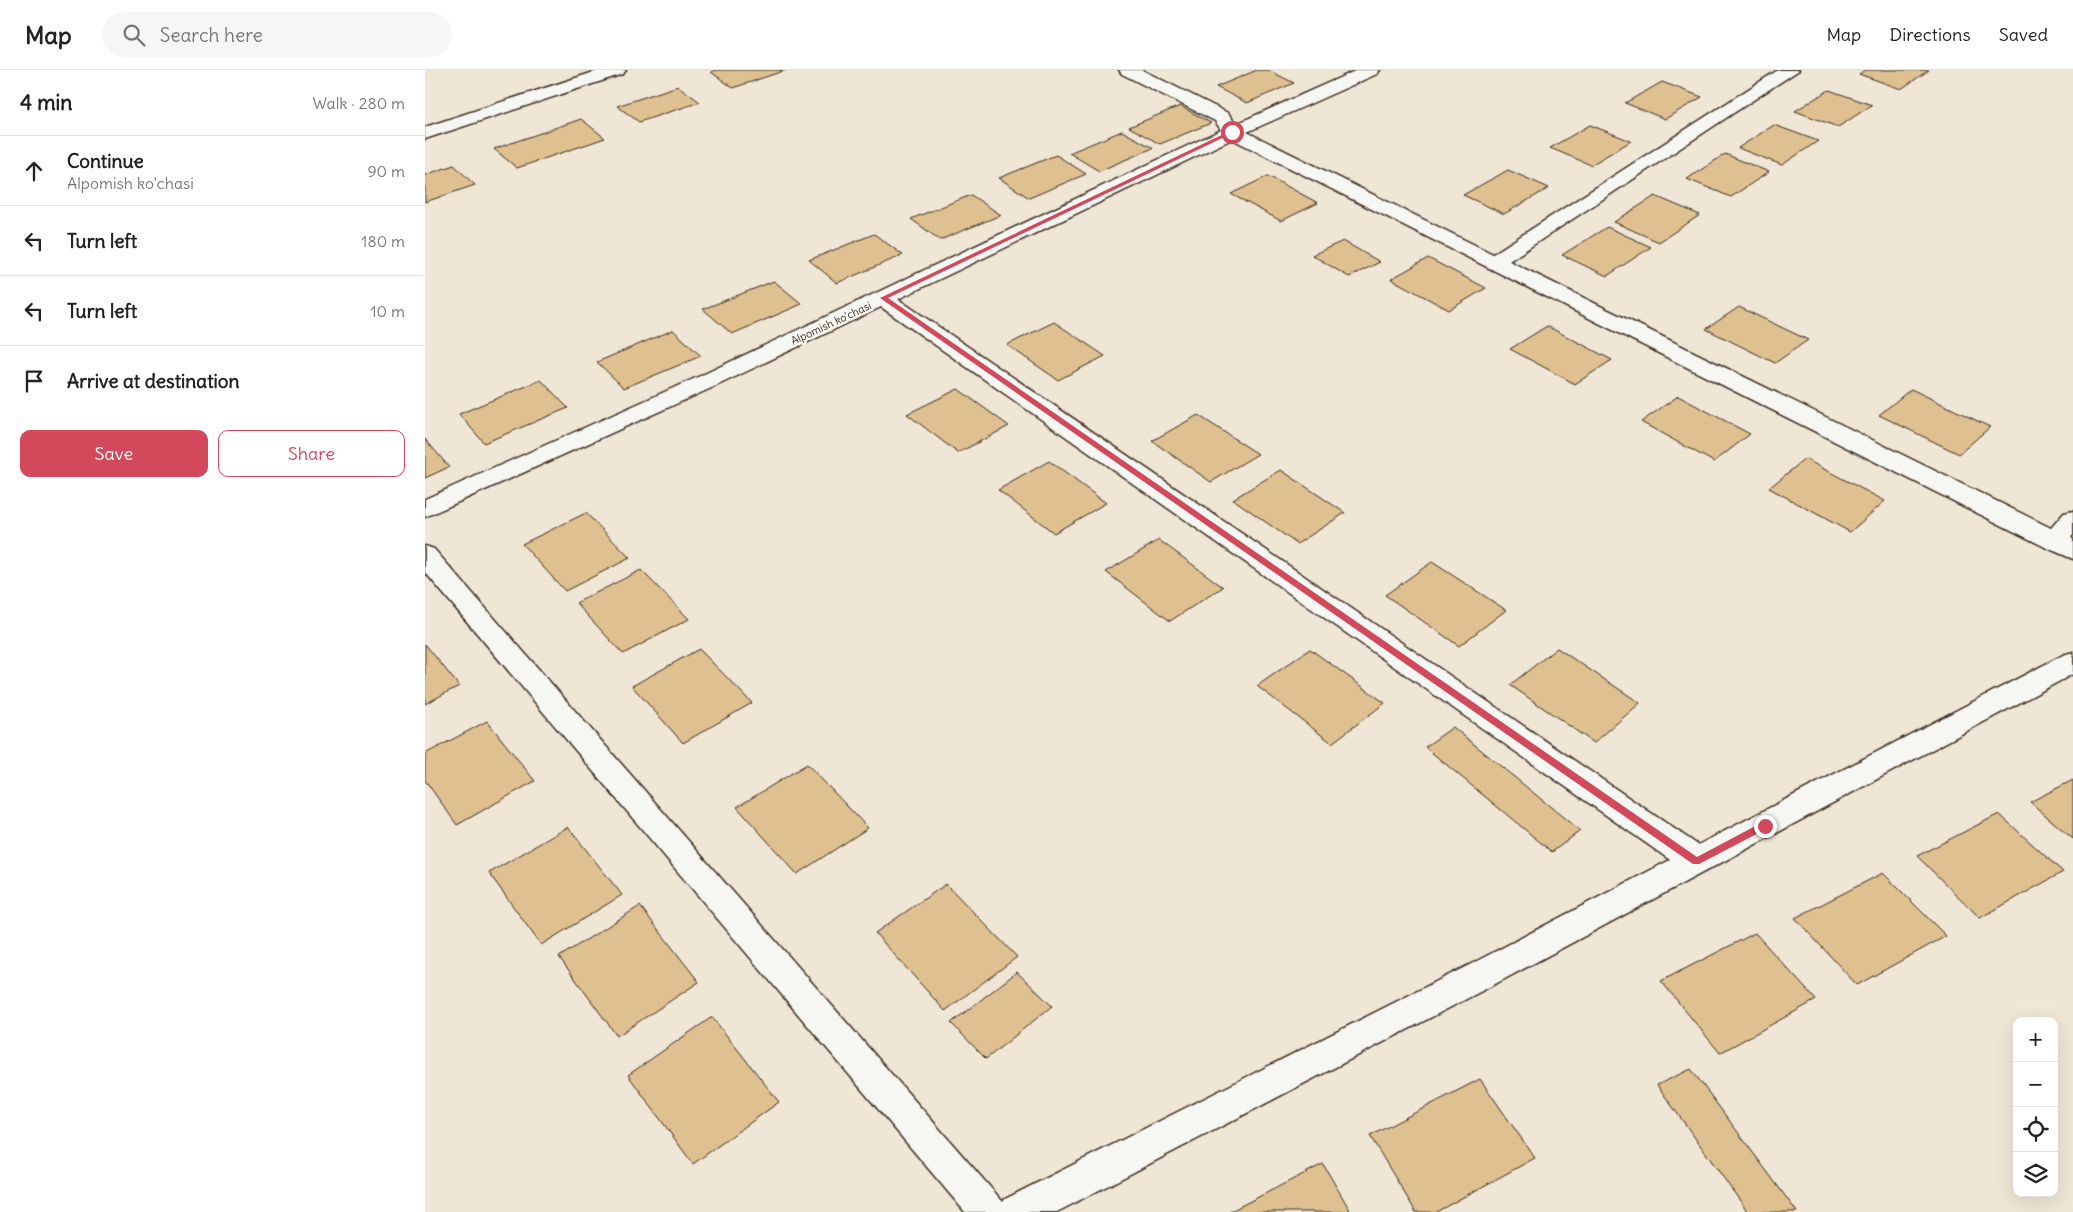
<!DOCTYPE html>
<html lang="en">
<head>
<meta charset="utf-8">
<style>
	body { margin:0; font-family:Delius,sans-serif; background:#f6f6f6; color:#222 }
	.controls { position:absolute; right:15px; bottom:15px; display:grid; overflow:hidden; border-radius:10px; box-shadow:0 5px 20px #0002 }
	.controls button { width:45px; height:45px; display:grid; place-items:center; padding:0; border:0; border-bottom:1px solid #e0e0e0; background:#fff; color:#222; font:25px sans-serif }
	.stop { position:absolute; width:15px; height:15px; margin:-11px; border:4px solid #d1495b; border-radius:50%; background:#fff }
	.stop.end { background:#d1495b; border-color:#fff; box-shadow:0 1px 5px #0008 }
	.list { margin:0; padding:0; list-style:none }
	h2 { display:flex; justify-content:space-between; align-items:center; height:65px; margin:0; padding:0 20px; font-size:21px }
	h2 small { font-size:16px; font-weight:400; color:#767676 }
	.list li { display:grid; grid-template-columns:32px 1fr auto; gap:15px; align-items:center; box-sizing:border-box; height:70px; padding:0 20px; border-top:1px solid #e0e0e0 }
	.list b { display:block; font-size:19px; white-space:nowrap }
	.list p { margin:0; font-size:16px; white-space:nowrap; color:#767676 }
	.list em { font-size:16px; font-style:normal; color:#767676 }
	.actions { display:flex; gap:10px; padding:15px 20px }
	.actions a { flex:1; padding:11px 0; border:1px solid #d1495b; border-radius:10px; text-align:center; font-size:18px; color:#d1495b }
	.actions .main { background:#d1495b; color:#fff }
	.icon { flex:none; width:28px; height:28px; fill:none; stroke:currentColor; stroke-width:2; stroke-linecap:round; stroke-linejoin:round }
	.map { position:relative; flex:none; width:1648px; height:1142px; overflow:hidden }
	header { display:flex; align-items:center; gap:30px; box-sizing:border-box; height:70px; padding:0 25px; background:#fff; border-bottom:1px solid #e0e0e0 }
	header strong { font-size:24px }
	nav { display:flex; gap:28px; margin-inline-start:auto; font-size:18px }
	.search { width:350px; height:45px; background:#f6f6f6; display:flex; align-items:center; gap:12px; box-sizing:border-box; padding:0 18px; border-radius:28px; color:#767676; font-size:19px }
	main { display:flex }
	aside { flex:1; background:#fff }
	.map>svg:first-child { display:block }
</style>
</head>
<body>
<header>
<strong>Map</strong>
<div class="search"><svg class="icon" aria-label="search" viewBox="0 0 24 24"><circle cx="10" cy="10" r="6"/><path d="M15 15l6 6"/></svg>Search here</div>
<nav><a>Map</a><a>Directions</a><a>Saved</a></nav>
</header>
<main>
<aside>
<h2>4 min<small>Walk · 280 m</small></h2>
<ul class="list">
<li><svg class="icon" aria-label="ahead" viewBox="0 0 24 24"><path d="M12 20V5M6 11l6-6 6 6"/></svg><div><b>Continue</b><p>Alpomish ko'chasi</p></div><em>90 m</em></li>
<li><svg class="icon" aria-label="left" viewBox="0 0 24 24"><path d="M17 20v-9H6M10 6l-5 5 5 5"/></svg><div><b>Turn left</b></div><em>180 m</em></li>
<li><svg class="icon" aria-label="left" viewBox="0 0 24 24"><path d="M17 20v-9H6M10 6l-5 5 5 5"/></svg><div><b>Turn left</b></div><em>10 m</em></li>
<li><svg class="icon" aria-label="arrive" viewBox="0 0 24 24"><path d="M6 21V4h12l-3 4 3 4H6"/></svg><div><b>Arrive at destination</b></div></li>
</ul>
<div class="actions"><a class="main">Save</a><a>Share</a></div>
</aside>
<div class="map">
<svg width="1648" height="1142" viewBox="0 0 1648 1142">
	<rect width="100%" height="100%" fill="#efe6d5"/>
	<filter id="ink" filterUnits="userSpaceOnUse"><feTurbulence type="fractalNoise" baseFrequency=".02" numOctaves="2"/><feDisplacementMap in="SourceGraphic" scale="10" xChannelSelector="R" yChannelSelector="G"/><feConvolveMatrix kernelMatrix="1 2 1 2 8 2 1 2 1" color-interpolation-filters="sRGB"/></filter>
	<g filter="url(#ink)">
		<path fill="#dec091" stroke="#3b2a1e" d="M292,0H361L308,18L286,2Z
			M832,0H843L869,13L822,33L791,17Z
			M1440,0H1504L1476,19L1434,4Z
			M1237,12L1277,27L1240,49L1200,33Z
			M253,16L275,32L214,52L192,36Z
			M1404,20L1447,35L1413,57L1370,41Z
			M755,36L786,53L735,74L704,57Z
			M156,49L180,68L92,98L69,79Z
			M1165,55L1206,71L1166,95L1125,78Z
			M1349,55L1393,71L1357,95L1313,78Z
			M697,61L728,78L674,101L644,83Z
			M1300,84L1344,102L1306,127L1262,109Z
			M631,85L661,104L604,128L574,108Z
			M29,95L50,115L0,132V105Z
			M1083,100L1124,118L1079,144L1038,125Z
			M843,106L893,133L856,151L806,124Z
			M546,125L576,145L515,170L486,149Z
			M1230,126L1275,145L1234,172L1189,152Z
			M1182,157L1226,177L1182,206L1137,185Z
			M449,164L478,185L412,213L384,190Z
			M918,171L955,192L924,207L887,185Z
			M1003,188L1061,218L1024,240L966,209Z
			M349,211L377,234L307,264L278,239Z
			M1314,237L1383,270L1350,293L1281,259Z
			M629,252L680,286L633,310L582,275Z
			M1122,256L1187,290L1150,314L1085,279Z
			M248,260L276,286L199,318L172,292Z
			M116,310L143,338L59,373L34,344Z
			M533,319L584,356L533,383L482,344Z
			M1486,319L1565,357L1534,384L1454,345Z
			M1253,326L1325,364L1289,392L1216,352Z
			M773,345L833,384L786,412L727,371Z
			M0,369L24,397L0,408Z
			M1380,389L1460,431L1425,462L1344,418Z
			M624,391L681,433L629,463L573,420Z
			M856,400L920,443L872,474L808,429Z
			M161,443L205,488L140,521L97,474Z
			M734,470L798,517L745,551L681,502Z
			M1007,492L1081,540L1034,576L960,525Z
			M216,500L264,549L198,584L151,533Z
			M0,574L34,616L0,634Z
			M1132,578L1215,633L1169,673L1085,615Z
			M274,579L327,633L258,673L207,616Z
			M885,579L960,633L907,673L832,616Z
			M62,651L110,711L32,755L0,710V684Z
			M1028,657L1155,761L1127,782L1000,677Z
			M382,694L443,758L372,804L312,737Z
			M1648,710V769L1605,732Z
			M1574,744L1638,802L1555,848L1492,786Z
			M143,757L197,825L116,875L64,803Z
			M1458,803L1521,866L1432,915L1370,848Z
			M521,814L592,887L520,941L450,863Z
			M215,836L274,912L192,966L134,887Z
			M1330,863L1391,930L1295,983L1236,911Z
			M592,902L627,936L561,989L526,953Z
			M287,947L354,1032L268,1094L203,1005Z
			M1266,999L1372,1142H1323L1232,1015Z
			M1055,1009L1110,1088L1011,1142H991L945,1066Z
			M898,1094L926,1142H804Z"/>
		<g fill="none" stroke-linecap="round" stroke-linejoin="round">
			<g stroke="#3b2a1e" stroke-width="3">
				<path id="minor" d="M175,0H201L198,4L0,69V57Z
					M694,0H717L803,43L811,54L932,0H955L952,4L822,62L1068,184L1353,0H1374L1084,191L1626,458L1639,443L1648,441V465L1646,468L1648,469V489L1620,477L807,69L473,229L1273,775L1638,585L1648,582V604L1074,912L632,1142H540L0,502V476L9,479L578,1132L580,1129L1050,892L1245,790L456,237L291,316L0,447V429L275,306L796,60L790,51L697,4Z"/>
			</g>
			<use href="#minor" fill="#f6f6f2" fill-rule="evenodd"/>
		</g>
	</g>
	<path fill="#d1495b" d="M805,61L810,62L463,228L1272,787L1336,753H1343V758L1274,794H1268L455,228Z"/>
	<g text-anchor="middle" stroke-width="5" stroke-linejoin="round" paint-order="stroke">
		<g font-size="11" fill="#3b2a1e" stroke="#f6f6f2">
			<text transform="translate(406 253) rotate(-25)" y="4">Alpomish ko'chasi</text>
		</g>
	</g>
</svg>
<div class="controls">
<button>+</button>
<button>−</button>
<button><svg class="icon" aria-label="locate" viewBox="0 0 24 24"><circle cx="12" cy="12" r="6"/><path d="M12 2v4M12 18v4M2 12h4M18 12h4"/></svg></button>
<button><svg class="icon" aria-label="layers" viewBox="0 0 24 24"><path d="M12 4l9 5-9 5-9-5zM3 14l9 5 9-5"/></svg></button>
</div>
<div class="stop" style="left:807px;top:62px"></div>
<div class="stop end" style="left:1340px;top:756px"></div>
</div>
</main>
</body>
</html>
